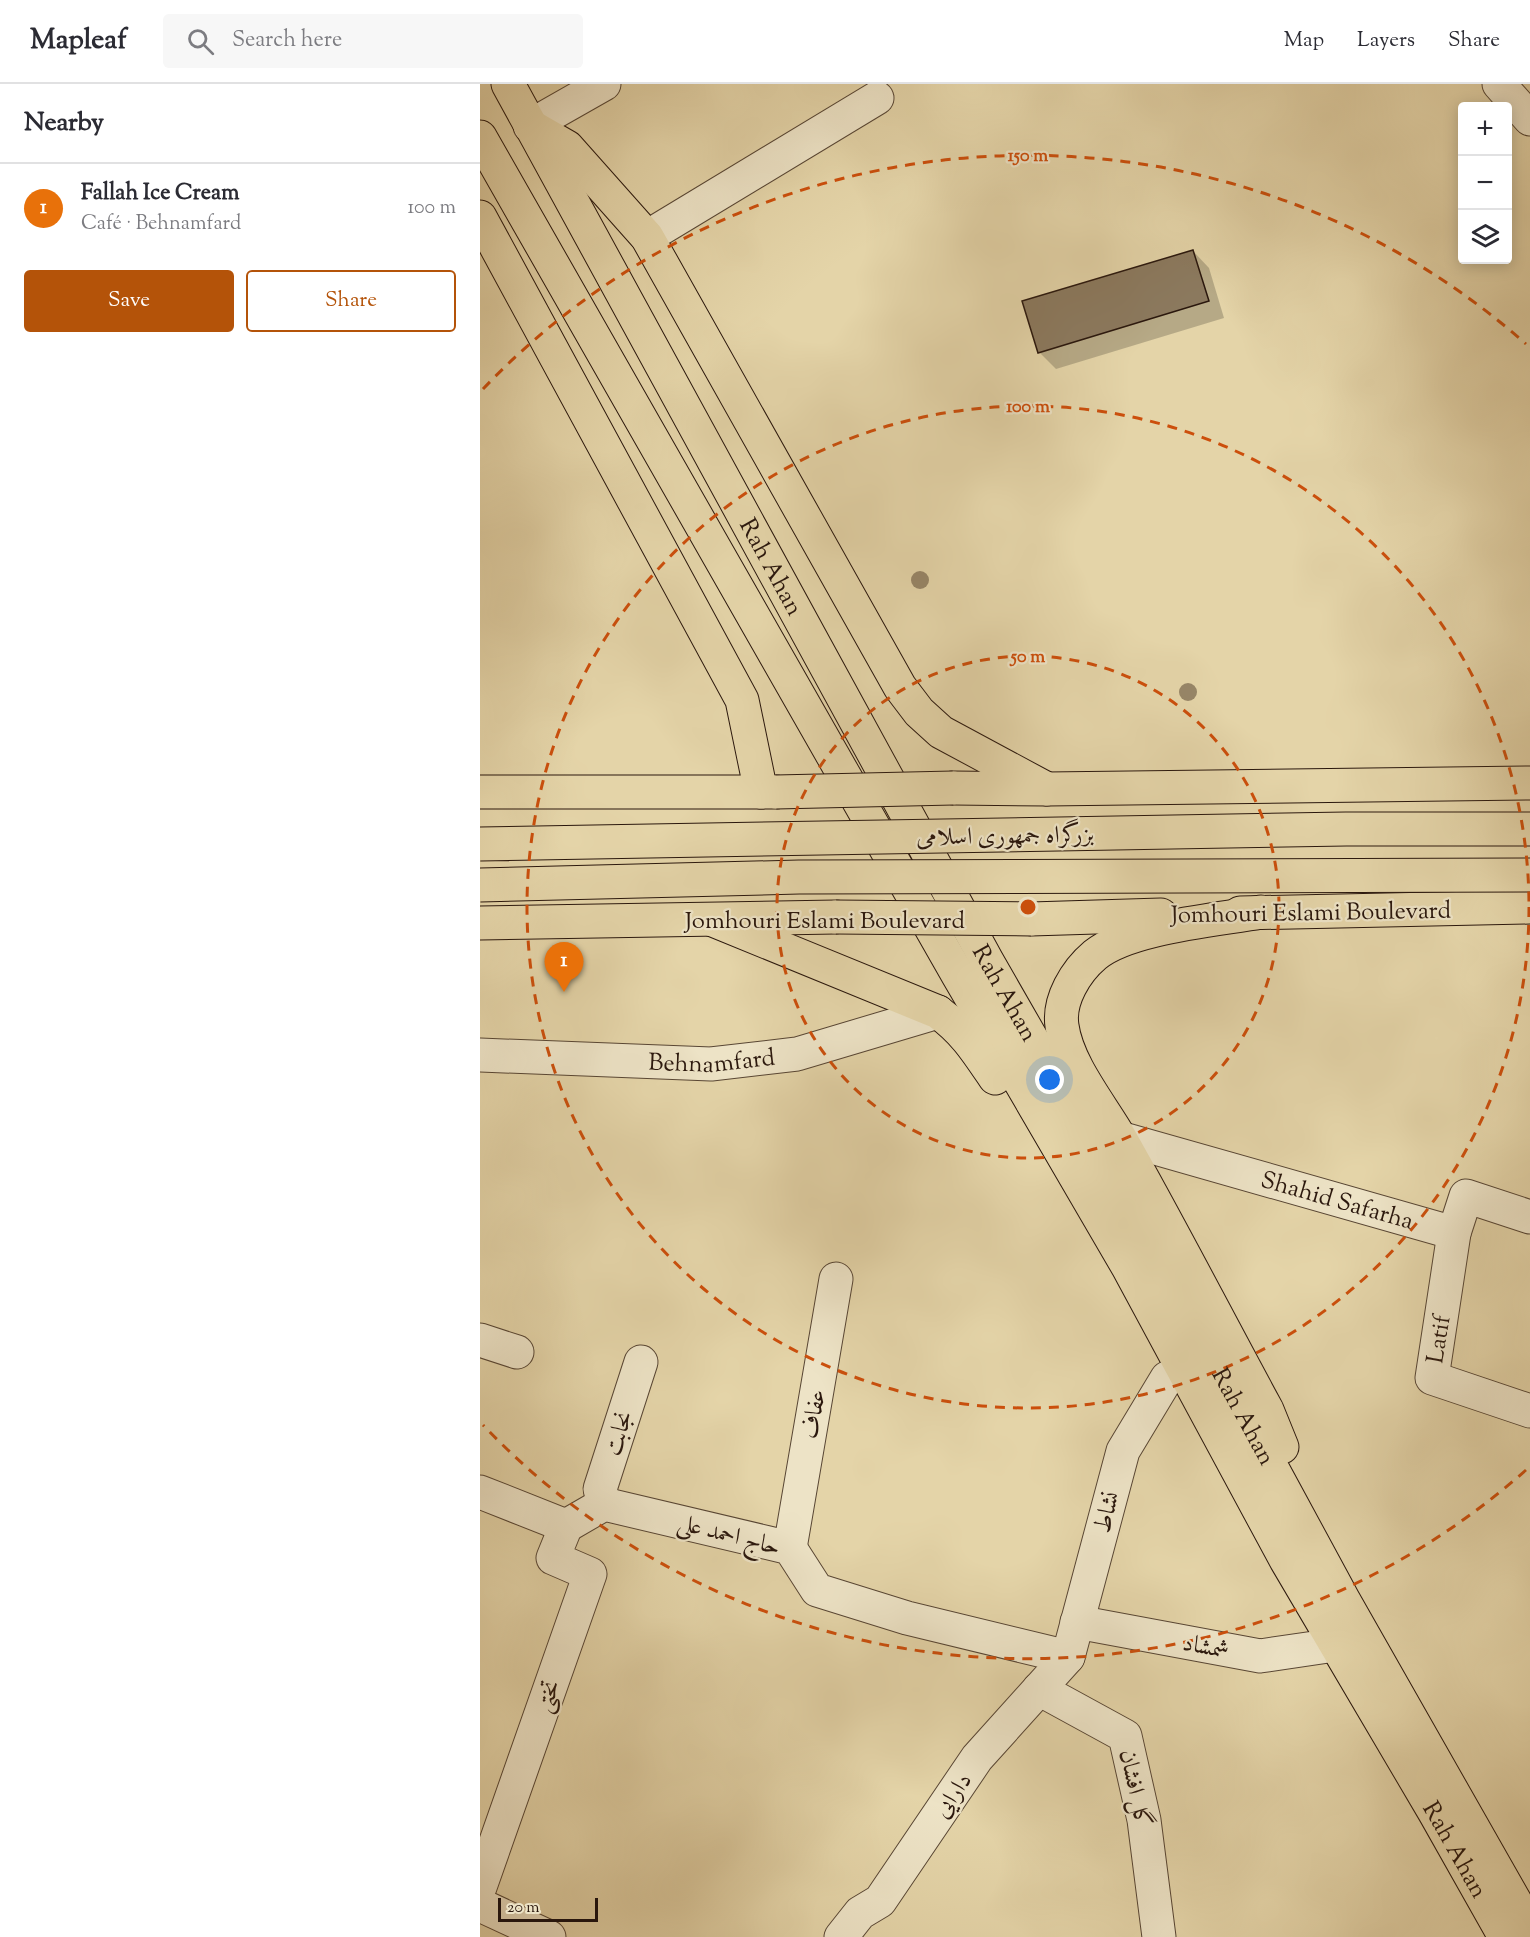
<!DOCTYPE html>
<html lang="en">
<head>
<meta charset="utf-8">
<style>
	body { margin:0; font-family:"Sorts Mill Goudy",Amiri,serif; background:#f7f7f7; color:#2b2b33 }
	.controls { position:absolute; right:18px; top:18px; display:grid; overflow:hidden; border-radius:6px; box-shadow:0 3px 15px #0003 }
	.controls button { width:54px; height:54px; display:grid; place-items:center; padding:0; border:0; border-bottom:2px solid #e1e1e2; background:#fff; color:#2b2b33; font:30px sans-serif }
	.scale { position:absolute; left:18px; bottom:15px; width:100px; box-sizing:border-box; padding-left:6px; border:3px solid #2a170d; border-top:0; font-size:16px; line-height:21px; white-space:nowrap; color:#2a170d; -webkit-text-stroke:4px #ede3c6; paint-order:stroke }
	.you { position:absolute; left:570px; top:996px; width:21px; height:21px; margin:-15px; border:4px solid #fff; border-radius:50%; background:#1a73e8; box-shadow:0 0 0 9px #1a73e833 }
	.badge { display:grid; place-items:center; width:39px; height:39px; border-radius:50%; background:#b45309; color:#fff; font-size:20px; font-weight:700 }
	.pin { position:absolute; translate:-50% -50px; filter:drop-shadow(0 2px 3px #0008) }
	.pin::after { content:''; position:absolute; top:32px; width:21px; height:18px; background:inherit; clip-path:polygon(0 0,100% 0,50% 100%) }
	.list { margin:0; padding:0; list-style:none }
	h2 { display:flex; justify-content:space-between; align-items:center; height:78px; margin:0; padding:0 24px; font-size:26px }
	h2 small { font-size:20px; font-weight:400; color:#7c7c81 }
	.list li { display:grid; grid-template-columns:39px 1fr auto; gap:18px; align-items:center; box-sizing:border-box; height:90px; padding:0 24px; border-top:2px solid #e1e1e2 }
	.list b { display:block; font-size:22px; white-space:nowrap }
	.list p { margin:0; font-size:20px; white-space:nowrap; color:#7c7c81 }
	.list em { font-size:20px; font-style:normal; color:#7c7c81 }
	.actions { display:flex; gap:12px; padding:18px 24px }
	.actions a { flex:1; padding:14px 0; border:2px solid #b45309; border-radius:6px; text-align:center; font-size:21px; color:#b45309 }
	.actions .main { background:#b45309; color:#fff }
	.icon { flex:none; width:33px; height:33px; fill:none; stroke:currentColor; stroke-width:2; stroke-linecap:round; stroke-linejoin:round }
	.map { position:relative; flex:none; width:1050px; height:1853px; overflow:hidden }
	header { display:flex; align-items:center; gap:36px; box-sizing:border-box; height:84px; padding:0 30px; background:#fff; border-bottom:2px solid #e1e1e2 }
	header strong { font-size:28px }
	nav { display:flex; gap:33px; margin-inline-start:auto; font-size:21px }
	.search { width:420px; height:54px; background:#f7f7f7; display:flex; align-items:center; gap:15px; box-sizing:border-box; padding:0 21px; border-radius:6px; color:#7c7c81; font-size:22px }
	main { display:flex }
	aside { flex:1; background:#fff }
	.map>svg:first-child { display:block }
</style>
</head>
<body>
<header>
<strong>Mapleaf</strong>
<div class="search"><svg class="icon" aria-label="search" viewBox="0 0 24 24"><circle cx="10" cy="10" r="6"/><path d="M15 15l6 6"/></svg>Search here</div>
<nav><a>Map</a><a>Layers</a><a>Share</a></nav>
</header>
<main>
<aside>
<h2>Nearby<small></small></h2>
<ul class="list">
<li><span class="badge" style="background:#e8710a">1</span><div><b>Fallah Ice Cream</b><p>Café · Behnamfard</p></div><em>100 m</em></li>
</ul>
<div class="actions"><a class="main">Save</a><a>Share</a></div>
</aside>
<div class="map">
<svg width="1050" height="1853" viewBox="0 0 1050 1853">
	<rect width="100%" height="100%" fill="#e4d4a8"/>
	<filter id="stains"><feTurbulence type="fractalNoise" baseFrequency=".00333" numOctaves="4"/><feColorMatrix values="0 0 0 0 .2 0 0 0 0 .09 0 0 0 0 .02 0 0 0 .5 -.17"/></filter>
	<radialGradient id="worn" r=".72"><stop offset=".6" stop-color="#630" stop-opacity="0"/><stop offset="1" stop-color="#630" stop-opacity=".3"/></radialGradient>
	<path fill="#0003" d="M713,167L729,184L744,234L576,285L559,268Z"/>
	<path fill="#8b795e" stroke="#2a170d" stroke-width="1.5" d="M713,166L729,217L558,269L542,217Z"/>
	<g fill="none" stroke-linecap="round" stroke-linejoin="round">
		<g stroke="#584634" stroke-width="35">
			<g id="minor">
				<path d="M1019,0L1050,35"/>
				<path d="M50,42L124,0"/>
				<path d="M167,153L397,14"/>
				<path id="s1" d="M0,971L231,980L317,970L458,928"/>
				<path id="s2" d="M640,1054L974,1149L986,1112L1050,1133"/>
				<path d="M974,1149L952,1294L1050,1327"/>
				<path d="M0,1256L37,1268"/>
				<path d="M0,1408L86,1442L124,1420L310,1464L337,1506L427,1534L588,1573"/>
				<path d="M124,1420L120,1405L161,1278"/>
				<path d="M310,1464L356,1195"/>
				<path d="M597,1538L780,1572L855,1561"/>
				<path d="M559,1605L645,1652L664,1736L679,1853"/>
				<path d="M0,1803L110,1490L73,1474L86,1442"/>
				<path d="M0,1821L69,1853"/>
				<path d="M361,1853L380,1829L400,1817L497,1674L588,1573L643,1367L687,1294"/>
			</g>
		</g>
		<g stroke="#2a170d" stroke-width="35">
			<g id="major">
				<path id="s3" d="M28,0L507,877L689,1194L863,1515L1050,1844"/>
				<path d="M54,44L87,63L167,153L420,603L439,628L461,648L567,705"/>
				<path id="s4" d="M0,53L478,891L648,1183L806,1476L955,1729L1025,1853"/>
				<path d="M0,133L262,616L281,708"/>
				<path d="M473,704L567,705L1050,699"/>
				<path d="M0,708H296"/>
				<path d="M781,828C737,836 649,843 615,871C596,887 578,916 582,942C587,980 621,1021 640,1054C691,1144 738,1236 787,1326L802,1363"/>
				<path d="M760,829L1050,823"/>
				<path d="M551,835L681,831"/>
				<path d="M233,836L458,928C485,948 496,966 515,994"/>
				<path d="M0,839L356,833"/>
			</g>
		</g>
		<use href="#minor" stroke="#ede3c6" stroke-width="33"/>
		<use href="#major" stroke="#e4d4a8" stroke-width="33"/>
		<g stroke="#2a170d" stroke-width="35" stroke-linecap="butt">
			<path id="major-bridge" d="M296,708L473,704
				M356,833L551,835"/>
		</g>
		<g stroke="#2a170d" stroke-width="35" stroke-linecap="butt">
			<path id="highway-bridge" d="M0,760L866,745H1050
				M0,801L319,793L1050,791"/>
		</g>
		<use href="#major-bridge" stroke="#e4d4a8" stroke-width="33"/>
		<use href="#highway-bridge" stroke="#e4d4a8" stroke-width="33"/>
	</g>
	<g fill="#978668">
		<circle cx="440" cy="496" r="9"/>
		<circle cx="708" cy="608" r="9"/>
	</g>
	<g fill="none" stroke="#cc4f0c" stroke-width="3" stroke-dasharray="10 8">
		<circle cx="548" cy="823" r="251"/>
		<circle cx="548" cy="823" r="501"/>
		<path d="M1046 1386A752 752 0 0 1 3 1341M3 305A752 752 0 0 1 1046 260"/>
	</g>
	<g text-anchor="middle" stroke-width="4.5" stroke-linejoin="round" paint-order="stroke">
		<g font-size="24" fill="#2a170d" stroke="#ede3c6">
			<text dy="8" stroke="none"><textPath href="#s3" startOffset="550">Rah Ahan</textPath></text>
			<text transform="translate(525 751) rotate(-1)" y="8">بزرگراه جمهوری اسلامی</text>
			<text transform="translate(831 828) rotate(-1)" y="8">Jomhouri Eslami Boulevard</text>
			<text x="345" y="844">Jomhouri Eslami Boulevard</text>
			<text dy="8" stroke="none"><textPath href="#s3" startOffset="1036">Rah Ahan</textPath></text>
			<text dy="8" stroke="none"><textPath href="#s1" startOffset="232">Behnamfard</textPath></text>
			<text dy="8" stroke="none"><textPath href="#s2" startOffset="226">Shahid Safarha</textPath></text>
			<text transform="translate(958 1255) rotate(-81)" y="8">Latif</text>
			<text transform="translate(333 1330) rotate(-80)" y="8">عفاف</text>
			<text dy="8" stroke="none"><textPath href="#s3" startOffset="1522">Rah Ahan</textPath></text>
			<text transform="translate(138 1349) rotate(-72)" y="8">نجابت</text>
			<text transform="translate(626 1428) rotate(-75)" y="8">نشاط</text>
			<text transform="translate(249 1450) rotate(14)" y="8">حاج احمد علی</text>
			<text transform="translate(726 1562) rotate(11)" y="8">شمشاد</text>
			<text transform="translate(67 1612) rotate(-71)" y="8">تختی</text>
			<text transform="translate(656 1704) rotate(78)" y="8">گل افشان</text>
			<text transform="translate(472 1711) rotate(-56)" y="8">دارایی</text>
			<text dy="8" stroke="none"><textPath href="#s4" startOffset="1971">Rah Ahan</textPath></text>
		</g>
	</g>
	<circle cx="548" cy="823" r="9" fill="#cc4f0c" stroke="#ede3c6" stroke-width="3"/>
	<g font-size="18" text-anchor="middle" font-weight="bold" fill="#cc4f0c" stroke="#ede3c6" stroke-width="4.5" stroke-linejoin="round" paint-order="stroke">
		<text x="548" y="77">150 m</text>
		<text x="548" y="328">100 m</text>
		<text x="548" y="578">50 m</text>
	</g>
	<rect width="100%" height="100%" filter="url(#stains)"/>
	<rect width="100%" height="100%" fill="url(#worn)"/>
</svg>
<div class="controls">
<button>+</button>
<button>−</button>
<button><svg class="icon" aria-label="layers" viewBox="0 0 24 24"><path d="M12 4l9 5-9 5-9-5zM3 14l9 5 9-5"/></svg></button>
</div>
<div class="scale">20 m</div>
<div class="you"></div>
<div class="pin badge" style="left:84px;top:908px;background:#e8710a">1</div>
</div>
</main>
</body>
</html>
